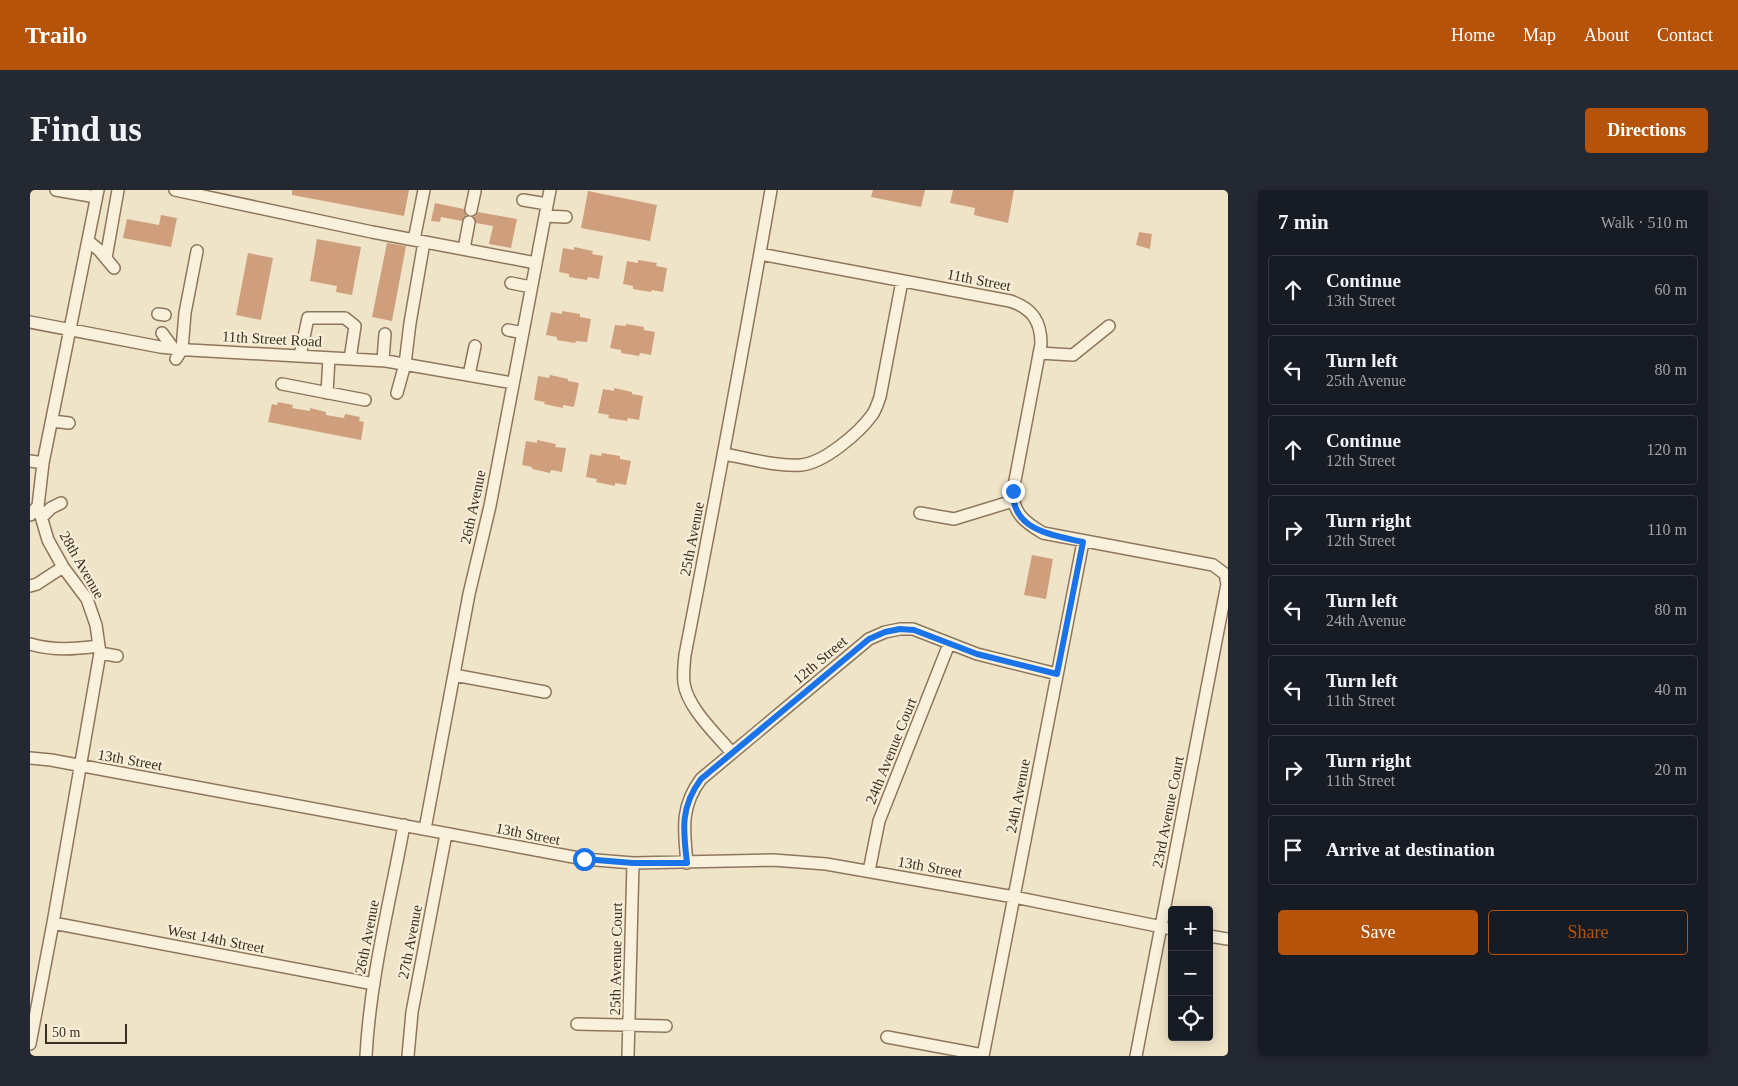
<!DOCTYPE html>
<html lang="en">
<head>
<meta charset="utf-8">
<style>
	body { margin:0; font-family:Georgia,serif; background:#242831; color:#f1f3f6 }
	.controls { position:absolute; right:15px; bottom:15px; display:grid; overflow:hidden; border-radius:5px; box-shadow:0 2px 12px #0003 }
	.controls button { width:45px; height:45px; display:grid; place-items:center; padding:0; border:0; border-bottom:1px solid #363941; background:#171b24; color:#f1f3f6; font:25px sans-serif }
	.scale { position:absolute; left:15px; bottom:12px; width:82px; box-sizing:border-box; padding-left:5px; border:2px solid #3d2e20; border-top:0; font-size:14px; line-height:18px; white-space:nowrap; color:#3d2e20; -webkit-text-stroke:4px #f7eed8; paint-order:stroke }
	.stop { position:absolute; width:15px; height:15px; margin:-11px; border:4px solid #1a73e8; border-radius:50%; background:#fff }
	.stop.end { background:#1a73e8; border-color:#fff; box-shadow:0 1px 5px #0008 }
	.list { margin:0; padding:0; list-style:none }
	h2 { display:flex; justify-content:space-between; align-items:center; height:65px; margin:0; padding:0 20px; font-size:21px }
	h2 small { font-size:16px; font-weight:400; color:#9ea1a6 }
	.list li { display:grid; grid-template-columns:32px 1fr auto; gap:15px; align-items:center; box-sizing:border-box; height:70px; margin:0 10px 10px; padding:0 10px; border:1px solid #363941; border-radius:5px }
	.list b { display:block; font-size:19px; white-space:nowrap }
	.list p { margin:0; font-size:16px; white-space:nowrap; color:#9ea1a6 }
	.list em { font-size:16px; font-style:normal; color:#9ea1a6 }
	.actions { display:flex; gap:10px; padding:15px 20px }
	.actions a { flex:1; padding:11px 0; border:1px solid #b45309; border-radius:5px; text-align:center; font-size:18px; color:#b45309 }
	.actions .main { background:#b45309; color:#fff }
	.icon { flex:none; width:28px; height:28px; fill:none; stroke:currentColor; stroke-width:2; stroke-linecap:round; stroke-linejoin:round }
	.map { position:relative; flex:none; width:1198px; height:866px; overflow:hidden; border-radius:5px }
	header { display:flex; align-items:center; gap:30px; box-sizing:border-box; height:70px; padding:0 25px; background:#b45309; color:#fff }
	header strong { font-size:24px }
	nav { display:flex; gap:28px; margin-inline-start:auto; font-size:18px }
	.intro { display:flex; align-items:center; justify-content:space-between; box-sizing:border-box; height:120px; padding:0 30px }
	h1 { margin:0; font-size:35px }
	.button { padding:12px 22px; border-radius:5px; background:#b45309; color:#fff; font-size:18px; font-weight:700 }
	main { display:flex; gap:30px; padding:0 30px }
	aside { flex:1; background:#171b24; border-radius:5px; box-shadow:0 2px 12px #0003 }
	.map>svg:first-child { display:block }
</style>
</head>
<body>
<header>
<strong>Trailo</strong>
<nav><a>Home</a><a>Map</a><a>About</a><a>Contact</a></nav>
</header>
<div class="intro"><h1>Find us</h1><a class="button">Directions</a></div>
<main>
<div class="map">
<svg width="1198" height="866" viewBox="0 0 1198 866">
	<rect width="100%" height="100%" fill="#f0e4c8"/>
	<path fill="#cf9f7d" d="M262,0H379L374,26L262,5Z
		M843,0H895L891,17L841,7Z
		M923,0H984L978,33L944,25L945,18L920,13Z
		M558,1L627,15L620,51L551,38Z
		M405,13L434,19L436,25L432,31L411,27L410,32L401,31Z
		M448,22L487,29L481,58L459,54L463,36L446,33L444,27Z
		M131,25L147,28L141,57L93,48L97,29L129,35Z
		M1109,42L1122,44L1120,59L1106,55Z
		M287,49L331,57L322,105L306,102L307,96L280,91Z
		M357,53L376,56L362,131L342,127Z
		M544,57L563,61L562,64L573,66L569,89L558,87L557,90L539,87V84L529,82L533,58L544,60Z
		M218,63L243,68L231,130L206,125Z
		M608,70L627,73L626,76L637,78L633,102L622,100L621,102L603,99V96L593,94L597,71L608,73Z
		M532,121L550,124V127L561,129L557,152L546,151L545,153L527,150V147L516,145L521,122L532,124Z
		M596,134L614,137V140L625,142L621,165L610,163L609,166L591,163V160L580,158L585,135L596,136Z
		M520,185L538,189V191L549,193L544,217L533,215V218L514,214L515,212L504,210L508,186L519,188Z
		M584,198L602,202V204L613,206L609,230L598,228L597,231L578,228L579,225L568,223L573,199L584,201Z
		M248,212L263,215L262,218L280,221V218L296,222V225L314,228L315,224L330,227L329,231L334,232L331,250L238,232L242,214L247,215Z
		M507,250L526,254L525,257L536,258L532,282L521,280L520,283L502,279V277L492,275L496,251L507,253Z
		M572,263L590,266V269L601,271L596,295L585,293V296L566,292L567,289L556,287L560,264L571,266Z
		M1002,365L1023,369L1016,409L994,405Z"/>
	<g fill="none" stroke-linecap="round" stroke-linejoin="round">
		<g stroke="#8d765c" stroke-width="14">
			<path id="minor" d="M26,0L66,7
				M145,0L342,42L506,73
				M493,10L517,14
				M441,20L445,1
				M515,26L536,27
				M384,50L394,0
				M58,51L69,60L84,78
				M434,59L439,32
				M730,64L980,111C1002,118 1011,131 1011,154L983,301C982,323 996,333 1013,343L1183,375L1195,384L1197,394L1106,866
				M76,68L88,0
				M481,93L501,97
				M128,124L135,125
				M0,132L130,157L160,160L356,171L483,193
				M478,140L493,143
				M132,143L143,158
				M1009,163L1043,165L1079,136
				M270,166L278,128H315L325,136L320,169
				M146,169L152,159L155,123L167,61
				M353,170L355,144
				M439,185L445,156
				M252,194L335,210
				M297,203L299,168
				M367,203L375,174L380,133L394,52
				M22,231L39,233
				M694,264C717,268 747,277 771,275C794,273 829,243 842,225C846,220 848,212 850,207L872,91
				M0,271L13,273
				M890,323L924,329L983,311
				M0,325L8,316
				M12,327L21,318L31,313
				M0,396L7,394L33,377
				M0,454C24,461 45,459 69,456
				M70,463L87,466
				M424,485L515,502
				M702,563C686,544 657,517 654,493C653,484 654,474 655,465C685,310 714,155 741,0
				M0,568L21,570L554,669L603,673L743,670L796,674L984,707L1142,739
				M395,639L439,404L460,316L520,0
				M657,673C654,640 650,617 671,589L839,449L855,442L870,439H883L947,464L1027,484
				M839,681L849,631L919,454
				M23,733L344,794
				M1179,746L1198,749
				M547,834L636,836
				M857,847L953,865
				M0,854L23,733L70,463L66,435L57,409L33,377L18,350L8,316L13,273L68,0
				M336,866C340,788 360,712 374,635
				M378,866L382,822L416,644
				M598,866L603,673
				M953,866L1053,352"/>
		</g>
		<use href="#minor" stroke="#faf1dc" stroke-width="11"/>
	</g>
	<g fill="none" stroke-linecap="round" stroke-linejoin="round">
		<path stroke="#1a73e8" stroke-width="6" d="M554,669L603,673H657C653,640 650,617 671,589L839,449L855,442L870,439L884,440L947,464L1027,484L1053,352C1023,345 982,341 983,301"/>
	</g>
	<g text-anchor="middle" stroke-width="4.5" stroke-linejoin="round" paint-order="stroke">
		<g font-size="15" fill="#3d2e20" stroke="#f7eed8">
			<text transform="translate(949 90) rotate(11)" y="5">11th Street</text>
			<text transform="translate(242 149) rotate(3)" y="5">11th Street Road</text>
			<text transform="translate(443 317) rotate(-78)" y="5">26th Avenue</text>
			<text transform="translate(662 349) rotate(-79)" y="5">25th Avenue</text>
			<text transform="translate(52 375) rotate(60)" y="5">28th Avenue</text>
			<text transform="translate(790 470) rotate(-40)" y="5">12th Street</text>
			<text transform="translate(861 561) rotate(-68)" y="5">24th Avenue Court</text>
			<text transform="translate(100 570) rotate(10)" y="5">13th Street</text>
			<text transform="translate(988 606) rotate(-79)" y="5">24th Avenue</text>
			<text transform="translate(1138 622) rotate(-79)" y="5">23rd Avenue Court</text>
			<text transform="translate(498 644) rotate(11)" y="5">13th Street</text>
			<text transform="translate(900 677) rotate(10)" y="5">13th Street</text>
			<text transform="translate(337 747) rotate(-79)" y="5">26th Avenue</text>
			<text transform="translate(186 749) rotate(11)" y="5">West 14th Street</text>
			<text transform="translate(380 752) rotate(-79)" y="5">27th Avenue</text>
			<text transform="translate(586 769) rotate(-89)" y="5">25th Avenue Court</text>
		</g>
	</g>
</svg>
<div class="controls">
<button>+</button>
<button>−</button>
<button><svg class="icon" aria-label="locate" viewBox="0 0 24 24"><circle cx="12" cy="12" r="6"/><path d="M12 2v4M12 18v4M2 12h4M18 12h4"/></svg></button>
</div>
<div class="scale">50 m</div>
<div class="stop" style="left:554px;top:669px"></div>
<div class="stop end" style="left:983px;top:301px"></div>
</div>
<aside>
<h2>7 min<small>Walk · 510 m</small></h2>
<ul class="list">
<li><svg class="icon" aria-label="ahead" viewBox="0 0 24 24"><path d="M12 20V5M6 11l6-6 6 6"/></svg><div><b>Continue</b><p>13th Street</p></div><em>60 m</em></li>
<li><svg class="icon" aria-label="left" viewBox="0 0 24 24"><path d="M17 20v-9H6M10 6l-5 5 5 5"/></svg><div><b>Turn left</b><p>25th Avenue</p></div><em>80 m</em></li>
<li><svg class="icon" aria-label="ahead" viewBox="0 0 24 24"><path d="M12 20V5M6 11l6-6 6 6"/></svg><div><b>Continue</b><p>12th Street</p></div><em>120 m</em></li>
<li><svg class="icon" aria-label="right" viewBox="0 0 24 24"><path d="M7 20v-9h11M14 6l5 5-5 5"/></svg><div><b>Turn right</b><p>12th Street</p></div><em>110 m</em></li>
<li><svg class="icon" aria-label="left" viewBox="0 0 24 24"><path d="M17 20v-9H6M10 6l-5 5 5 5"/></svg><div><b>Turn left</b><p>24th Avenue</p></div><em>80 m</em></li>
<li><svg class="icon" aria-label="left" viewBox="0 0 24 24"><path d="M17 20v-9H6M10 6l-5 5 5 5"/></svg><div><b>Turn left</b><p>11th Street</p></div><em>40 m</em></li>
<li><svg class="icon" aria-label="right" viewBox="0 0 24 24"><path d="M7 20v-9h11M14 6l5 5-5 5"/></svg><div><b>Turn right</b><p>11th Street</p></div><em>20 m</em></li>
<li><svg class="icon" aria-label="arrive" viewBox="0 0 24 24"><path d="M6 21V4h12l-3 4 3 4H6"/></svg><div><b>Arrive at destination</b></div></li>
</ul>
<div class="actions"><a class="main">Save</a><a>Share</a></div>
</aside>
</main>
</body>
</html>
